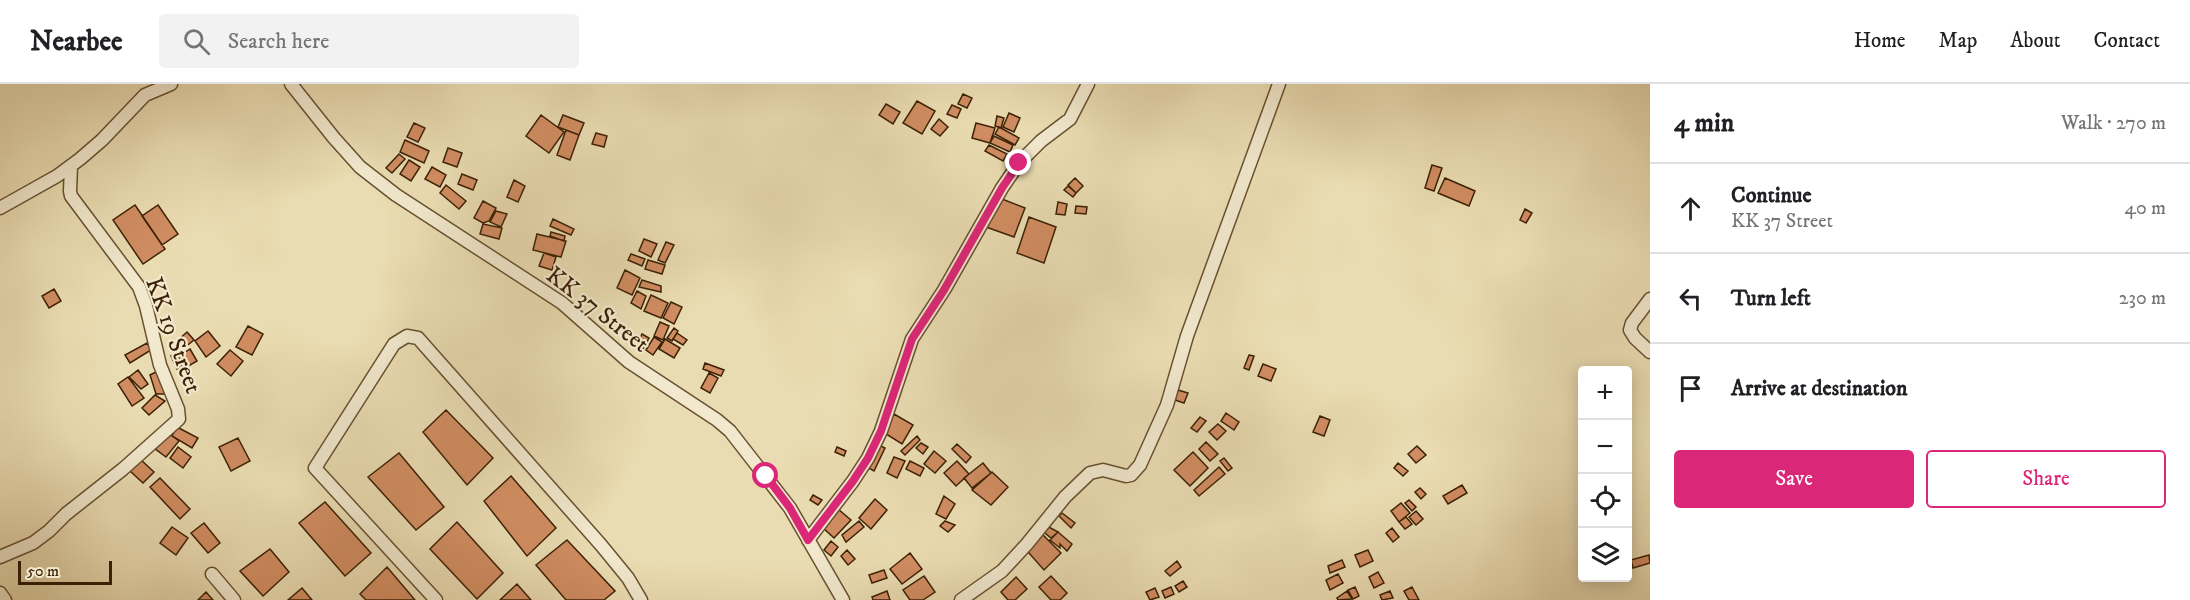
<!DOCTYPE html>
<html lang="en">
<head>
<meta charset="utf-8">
<style>
	body { margin:0; font-family:"IM FELL DW Pica",serif; background:#f2f2f2; color:#202124 }
	.controls { position:absolute; right:18px; bottom:18px; display:grid; overflow:hidden; border-radius:6px; box-shadow:0 3px 15px #0003 }
	.controls button { width:54px; height:54px; display:grid; place-items:center; padding:0; border:0; border-bottom:2px solid #e0e0e0; background:#fff; color:#202124; font:30px sans-serif }
	.scale { position:absolute; left:18px; bottom:15px; width:94px; box-sizing:border-box; padding-left:6px; border:3px solid #3c2105; border-top:0; font-size:16px; line-height:21px; white-space:nowrap; color:#3c2105; -webkit-text-stroke:4px #f1e8cd; paint-order:stroke }
	.stop { position:absolute; width:18px; height:18px; margin:-14px; border:4px solid #db2777; border-radius:50%; background:#fff }
	.stop.end { background:#db2777; border-color:#fff; box-shadow:0 2px 6px #0008 }
	.list { margin:0; padding:0; list-style:none }
	h2 { display:flex; justify-content:space-between; align-items:center; height:78px; margin:0; padding:0 24px; font-size:26px }
	h2 small { font-size:20px; font-weight:400; color:#757577 }
	.list li { display:grid; grid-template-columns:39px 1fr auto; gap:18px; align-items:center; box-sizing:border-box; height:90px; padding:0 24px; border-top:2px solid #e0e0e0 }
	.list b { display:block; font-size:22px; white-space:nowrap }
	.list p { margin:0; font-size:20px; white-space:nowrap; color:#757577 }
	.list em { font-size:20px; font-style:normal; color:#757577 }
	.actions { display:flex; gap:12px; padding:18px 24px }
	.actions a { flex:1; padding:14px 0; border:2px solid #db2777; border-radius:6px; text-align:center; font-size:21px; color:#db2777 }
	.actions .main { background:#db2777; color:#fff }
	.icon { flex:none; width:33px; height:33px; fill:none; stroke:currentColor; stroke-width:2; stroke-linecap:round; stroke-linejoin:round }
	.map { position:relative; flex:none; width:1650px; height:516px; overflow:hidden }
	header { display:flex; align-items:center; gap:36px; box-sizing:border-box; height:84px; padding:0 30px; background:#fff; border-bottom:2px solid #e0e0e0 }
	header strong { font-size:28px }
	nav { display:flex; gap:33px; margin-inline-start:auto; font-size:21px }
	.search { width:420px; height:54px; background:#f2f2f2; display:flex; align-items:center; gap:15px; box-sizing:border-box; padding:0 21px; border-radius:6px; color:#757577; font-size:22px }
	main { display:flex }
	aside { flex:1; background:#fff }
	.map>svg:first-child { display:block }
</style>
</head>
<body>
<header>
<strong>Nearbee</strong>
<div class="search"><svg class="icon" aria-label="search" viewBox="0 0 24 24"><circle cx="10" cy="10" r="6"/><path d="M15 15l6 6"/></svg>Search here</div>
<nav><a>Home</a><a>Map</a><a>About</a><a>Contact</a></nav>
</header>
<main>
<div class="map">
<svg width="1650" height="516" viewBox="0 0 1650 516">
	<rect width="100%" height="100%" fill="#eadcb2"/>
	<filter id="stains"><feTurbulence type="fractalNoise" baseFrequency=".00333" numOctaves="4"/><feColorMatrix values="0 0 0 0 .2 0 0 0 0 .09 0 0 0 0 .02 0 0 0 .5 -.17"/></filter>
	<radialGradient id="worn" r=".72"><stop offset=".6" stop-color="#630" stop-opacity="0"/><stop offset="1" stop-color="#630" stop-opacity=".3"/></radialGradient>
	<path fill="#d18d62" stroke="#3c2105" stroke-width="1.5" d="M963,10L972,14L967,24L958,20Z
		M917,17L935,27L922,50L903,39Z
		M886,20L900,28L893,40L879,31Z
		M952,21L961,25L957,34L947,30Z
		M1009,29L1020,34L1014,48L1003,43Z
		M541,31L564,48L549,69L526,52Z
		M563,31L584,39L579,51L558,43Z
		M997,32L1004,34L1001,44L995,42Z
		M939,35L948,43L940,52L931,45Z
		M414,39L425,44L418,58L407,53Z
		M976,39L995,44L990,59L972,54Z
		M999,43L1019,54L1015,61L995,50Z
		M566,46L579,51L570,76L557,71Z
		M596,49L607,52L604,63L592,60Z
		M994,52L1013,61L1010,68L990,59Z
		M405,56L429,67L424,79L400,68Z
		M989,61L1007,70L1003,77L985,67Z
		M448,64L462,69L457,83L443,78Z
		M399,70L405,75L392,89L386,84Z
		M409,76L420,83L411,97L400,90Z
		M1432,81L1442,84L1434,107L1425,104Z
		M432,83L446,91L440,103L425,95Z
		M462,90L477,96L473,106L458,100Z
		M1075,94L1083,102L1076,109L1068,101Z
		M1445,94L1475,107L1469,122L1438,109Z
		M514,96L525,102L518,118L507,113Z
		M446,101L466,117L459,125L440,109Z
		M1068,102L1076,109L1073,113L1064,106Z
		M997,113L1025,124L1014,153L986,143Z
		M483,117L496,124L489,137L483,139L474,134Z
		M1058,118L1067,120L1065,131L1056,130Z
		M135,121L165,165L143,180L113,136Z
		M158,121L178,150L162,161L142,132Z
		M1076,122L1087,123L1086,130L1075,129Z
		M1525,125L1532,129L1526,139L1520,136Z
		M496,127L507,130L501,143L490,138Z
		M1029,133L1056,143L1044,179L1017,169Z
		M553,135L574,145L571,151L550,142Z
		M483,140L502,144L499,155L480,150Z
		M551,148L565,152L564,157L550,152Z
		M537,150L566,157L561,173L533,166Z
		M644,155L657,160L651,173L639,167Z
		M666,158L674,161L665,179L658,176Z
		M544,169L556,173L552,186L539,182Z
		M631,170L645,175L642,182L628,176Z
		M648,176L665,181L662,190L645,185Z
		M625,186L640,194L632,211L617,204Z
		M642,196L661,202V208L639,203Z
		M54,205L61,217L49,224L42,212Z
		M637,207L646,212L641,225L631,219Z
		M651,211L668,219L661,234L644,227Z
		M671,218L682,223L674,240L663,234Z
		M660,238L669,242L663,256L654,252Z
		M248,242L263,250L252,271L236,263Z
		M674,244L678,247L672,257L667,254Z
		M208,247L220,262L206,273L195,257Z
		M187,248L194,256L184,264L177,257Z
		M677,249L687,256L683,261L673,255Z
		M642,250L649,254L643,265L637,261Z
		M654,253L662,258L653,271L646,266Z
		M665,255L680,264L674,274L659,265Z
		M147,259L151,266L130,279L125,271Z
		M190,265L197,277L185,284L178,273Z
		M230,266L243,277L231,292L217,280Z
		M176,270L182,283L177,285L171,272Z
		M1249,271L1254,272L1249,286L1244,284Z
		M705,279L724,286L721,292L703,285Z
		M1263,280L1276,285L1271,297L1258,292Z
		M138,286L148,300L141,305L129,293Z
		M160,286L170,310H156L150,291Z
		M709,289L718,294L710,309L701,304Z
		M128,293L144,314L132,322L118,300Z
		M1178,306L1188,309L1184,319L1175,316Z
		M155,311L165,317L149,331L142,324Z
		M446,326L493,374L467,401L423,348Z
		M1226,329L1239,338L1234,346L1221,337Z
		M894,330L913,341L902,360L883,348Z
		M1320,332L1330,336L1324,352L1313,348Z
		M1200,333L1206,337L1197,348L1191,344Z
		M1218,340L1226,347L1217,356L1209,348Z
		M177,343L198,354L192,364L172,352Z
		M167,348L179,357L166,373L154,364Z
		M917,352L920,356L905,371L901,367Z
		M238,354L250,377L231,387L219,363Z
		M1206,358L1218,370L1210,377L1199,365Z
		M875,359L885,364L874,387L865,382Z
		M921,359L928,363L923,370L916,364Z
		M957,360L971,373L966,379L952,365Z
		M1417,362L1426,371L1416,379L1408,370Z
		M178,363L191,373L183,384L170,374Z
		M837,363L846,367L844,372L835,368Z
		M934,367L946,377L935,389L924,380Z
		M1193,368L1208,384L1190,402L1174,386Z
		M399,369L444,423L416,446L368,393Z
		M894,373L905,377L897,394L887,389Z
		M1224,374L1232,384L1228,387L1220,377Z
		M141,376L154,388L143,399L130,387Z
		M910,377L924,384L920,392L906,385Z
		M957,377L969,390L956,402L944,389Z
		M983,379L991,389L972,404L964,394Z
		M1398,379L1408,387L1403,392L1394,384Z
		M1219,383L1225,390L1199,412L1194,406Z
		M992,388L1008,403L991,421L972,406Z
		M511,392L556,444L527,472L484,417Z
		M160,394L190,425L180,435L150,403Z
		M1462,401L1467,409L1448,420L1443,412Z
		M1420,404L1426,410L1421,415L1415,408Z
		M813,411L822,416L818,421L810,416Z
		M944,412L955,420L946,435L936,430Z
		M875,415L887,426L871,445L859,434Z
		M1409,416L1416,423L1412,427L1405,419Z
		M325,418L371,469L345,492L299,439Z
		M1401,419L1410,429L1399,438L1391,427Z
		M838,425L851,436L834,454L822,443Z
		M1416,427L1423,435L1416,441L1409,433Z
		M1062,429L1075,439L1071,444L1059,432Z
		M1406,433L1412,440L1405,445L1399,438Z
		M859,437L864,443L846,458L842,451Z
		M945,437L955,441L948,448L940,442Z
		M457,438L503,489L477,515L430,465Z
		M204,439L220,459L208,469L191,449Z
		M1045,441L1058,448L1051,454L1040,445Z
		M172,443L188,454L176,471L160,459Z
		M1392,444L1399,453L1393,458L1386,449Z
		M1058,448L1072,460L1067,467L1060,460V464L1050,456Z
		M1041,449L1061,469L1044,486L1029,469V462Z
		M567,456L615,507L604,516H566L536,481Z
		M831,457L838,463L831,472L824,466Z
		M270,465L289,488L263,512L240,487Z
		M847,466L855,475L848,481L841,472Z
		M1368,466L1373,477L1360,483L1355,471Z
		M910,469L922,485L902,500L890,485Z
		M1649,471L1650,479L1633,484L1631,476Z
		M1342,476L1345,483L1330,489L1328,482Z
		M1177,477L1181,483L1170,492L1165,487Z
		M387,483L415,516H366L360,510Z
		M884,486L887,494L872,499L869,491Z
		M1378,488L1384,499L1374,504L1369,493Z
		M1338,490L1343,499L1330,506L1326,496Z
		M924,492L935,508L923,516H910L903,506Z
		M1051,492L1067,509L1060,516H1051L1039,503Z
		M1016,493L1027,505L1015,516H1008L1001,508Z
		M1183,497L1187,503L1179,508L1175,502Z
		M517,500L531,516H500Z
		M1171,503L1174,510L1165,514L1162,507Z
		M1355,503L1359,512L1353,515L1348,506Z
		M1412,503L1419,516H1409L1404,507Z
		M302,504L312,516H288Z
		M1155,504L1159,513L1150,516L1146,508Z
		M887,507L890,516H873L872,513Z
		M1347,507L1352,515L1338,516L1337,514Z
		M1390,507L1393,514L1382,516L1380,511Z
		M206,508L213,516H198Z"/>
	<g fill="none" stroke-linecap="round" stroke-linejoin="round">
		<g stroke="#685030" stroke-width="15">
			<path id="street" d="M291,0L334,54L360,83L396,111L562,219L629,278L717,336L730,347L790,424L843,516
				M0,124L57,92L80,75L102,56L145,11L171,0
				M1650,215L1632,239L1630,246L1635,254L1650,268
				M808,456L853,397L868,374L881,347L912,255L944,206L1002,104L1019,79L1041,57L1070,35L1088,0
				M0,473L33,459L49,447L66,430L123,385L179,335L178,325L160,281L146,222L139,203L71,112L70,107L71,82
				M212,490L234,516
				M0,509L5,516
				M436,516L315,384L394,260L407,252L418,254L601,461L628,494L641,516
				M961,516L1002,487L1027,460L1065,413L1090,389L1103,386L1126,392L1131,391L1140,381L1167,321L1187,252L1279,0"/>
		</g>
		<use href="#street" stroke="#f1e8cd" stroke-width="12"/>
	</g>
	<g fill="none" stroke-linecap="round" stroke-linejoin="round">
		<path stroke="#db2777" stroke-width="8" d="M766,392L790,424L808,456L853,397L868,374L881,347L912,255L944,206L1002,104L1019,79"/>
	</g>
	<g text-anchor="middle" stroke-width="4.5" stroke-linejoin="round" paint-order="stroke">
		<g font-size="24" fill="#3c2105" stroke="#f1e8cd">
			<text transform="translate(598 225) rotate(38)" y="8">KK 37 Street</text>
			<text transform="translate(174 251) rotate(70)" y="8">KK 19 Street</text>
		</g>
	</g>
	<rect width="100%" height="100%" filter="url(#stains)"/>
	<rect width="100%" height="100%" fill="url(#worn)"/>
</svg>
<div class="controls">
<button>+</button>
<button>−</button>
<button><svg class="icon" aria-label="locate" viewBox="0 0 24 24"><circle cx="12" cy="12" r="6"/><path d="M12 2v4M12 18v4M2 12h4M18 12h4"/></svg></button>
<button><svg class="icon" aria-label="layers" viewBox="0 0 24 24"><path d="M12 4l9 5-9 5-9-5zM3 14l9 5 9-5"/></svg></button>
</div>
<div class="scale">50 m</div>
<div class="stop" style="left:766px;top:392px"></div>
<div class="stop end" style="left:1019px;top:79px"></div>
</div>
<aside>
<h2>4 min<small>Walk · 270 m</small></h2>
<ul class="list">
<li><svg class="icon" aria-label="ahead" viewBox="0 0 24 24"><path d="M12 20V5M6 11l6-6 6 6"/></svg><div><b>Continue</b><p>KK 37 Street</p></div><em>40 m</em></li>
<li><svg class="icon" aria-label="left" viewBox="0 0 24 24"><path d="M17 20v-9H6M10 6l-5 5 5 5"/></svg><div><b>Turn left</b></div><em>230 m</em></li>
<li><svg class="icon" aria-label="arrive" viewBox="0 0 24 24"><path d="M6 21V4h12l-3 4 3 4H6"/></svg><div><b>Arrive at destination</b></div></li>
</ul>
<div class="actions"><a class="main">Save</a><a>Share</a></div>
</aside>
</main>
</body>
</html>
